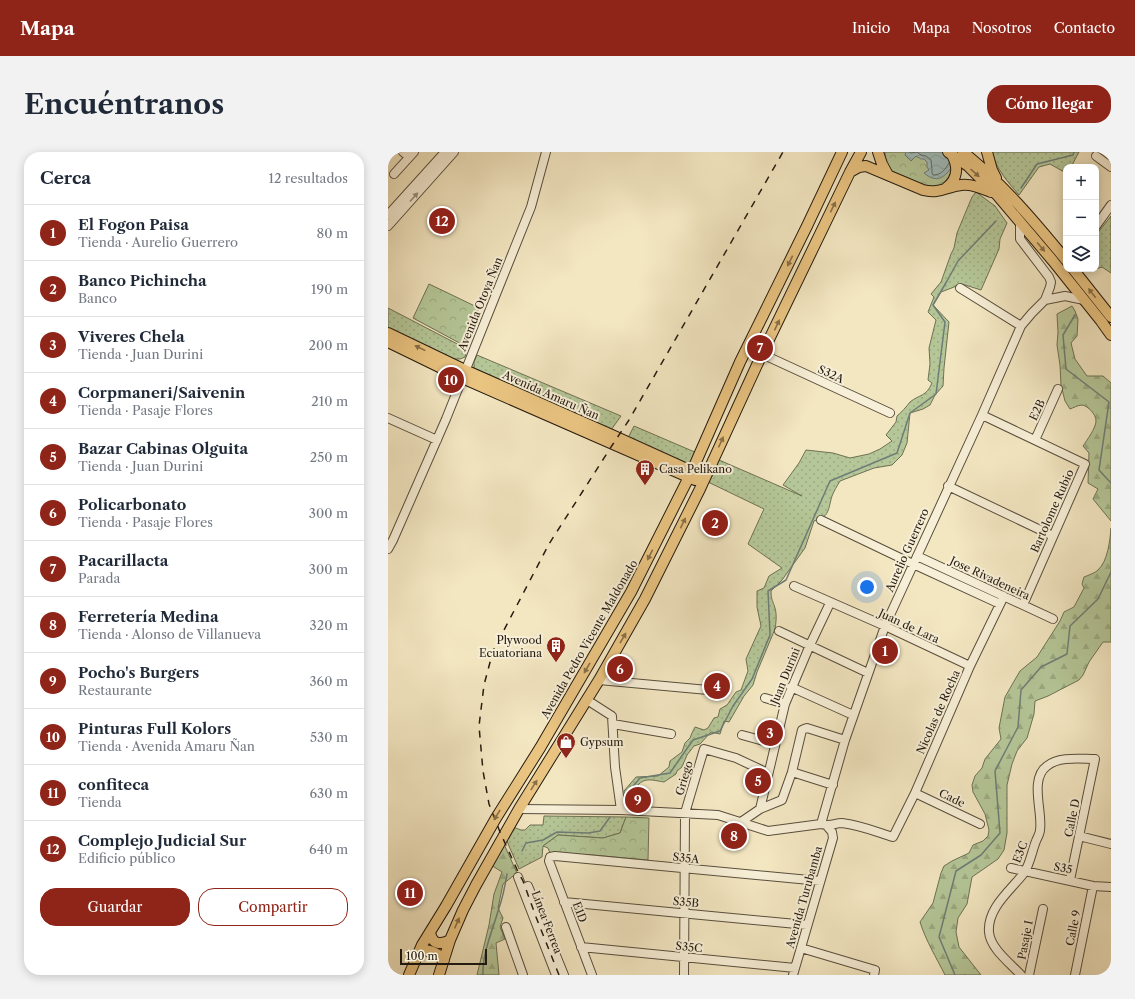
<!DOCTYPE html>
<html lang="es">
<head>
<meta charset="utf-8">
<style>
	body { margin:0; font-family:"Libre Caslon Text",serif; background:#f2f2f3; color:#1f2937 }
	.controls { position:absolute; right:12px; top:12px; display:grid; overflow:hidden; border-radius:8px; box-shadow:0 2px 10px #0003 }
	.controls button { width:36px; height:36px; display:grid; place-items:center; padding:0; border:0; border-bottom:1px solid #e0e1e3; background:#fff; color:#1f2937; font:20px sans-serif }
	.scale { position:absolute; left:12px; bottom:10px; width:87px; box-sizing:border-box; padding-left:4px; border:2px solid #251b10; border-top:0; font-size:11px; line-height:14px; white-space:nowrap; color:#251b10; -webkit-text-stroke:3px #f7efd7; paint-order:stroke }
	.you { position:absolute; left:479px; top:435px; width:14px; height:14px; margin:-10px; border:3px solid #fff; border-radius:50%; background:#1a73e8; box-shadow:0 0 0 6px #1a73e833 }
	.badge { display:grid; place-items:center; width:26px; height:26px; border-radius:50%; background:#8f2418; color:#fff; font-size:13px; font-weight:700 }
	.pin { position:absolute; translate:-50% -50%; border:2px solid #fff; box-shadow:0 1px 4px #0006 }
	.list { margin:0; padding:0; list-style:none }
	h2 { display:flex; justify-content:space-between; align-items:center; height:52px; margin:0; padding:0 16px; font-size:17px }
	h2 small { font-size:13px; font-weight:400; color:#747a83 }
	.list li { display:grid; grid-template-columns:26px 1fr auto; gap:12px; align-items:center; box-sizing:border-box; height:56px; padding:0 16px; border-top:1px solid #e0e1e3 }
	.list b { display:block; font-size:15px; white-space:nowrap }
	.list p { margin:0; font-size:13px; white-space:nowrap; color:#747a83 }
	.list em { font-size:13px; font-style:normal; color:#747a83 }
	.actions { display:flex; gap:8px; padding:12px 16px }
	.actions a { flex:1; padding:9px 0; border:1px solid #8f2418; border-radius:16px; text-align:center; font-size:14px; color:#8f2418 }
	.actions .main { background:#8f2418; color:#fff }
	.icon { flex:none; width:22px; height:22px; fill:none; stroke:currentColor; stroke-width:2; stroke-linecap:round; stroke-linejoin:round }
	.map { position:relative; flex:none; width:723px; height:823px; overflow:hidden; border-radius:16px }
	header { display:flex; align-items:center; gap:24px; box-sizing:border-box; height:56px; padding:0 20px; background:#8f2418; color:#fff }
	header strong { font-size:19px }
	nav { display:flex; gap:22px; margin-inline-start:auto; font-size:14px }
	.intro { display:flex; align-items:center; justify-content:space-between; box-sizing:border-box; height:96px; padding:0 24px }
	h1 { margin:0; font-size:28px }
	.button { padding:10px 18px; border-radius:16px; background:#8f2418; color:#fff; font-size:14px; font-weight:700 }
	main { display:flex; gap:24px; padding:0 24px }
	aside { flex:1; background:#fff; border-radius:16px; box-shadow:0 2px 10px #0003 }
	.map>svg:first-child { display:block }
</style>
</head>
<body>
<header>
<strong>Mapa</strong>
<nav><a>Inicio</a><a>Mapa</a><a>Nosotros</a><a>Contacto</a></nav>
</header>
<div class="intro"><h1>Encuéntranos</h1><a class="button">Cómo llegar</a></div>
<main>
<aside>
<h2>Cerca<small>12 resultados</small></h2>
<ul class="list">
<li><span class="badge">1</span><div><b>El Fogon Paisa</b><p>Tienda · Aurelio Guerrero</p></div><em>80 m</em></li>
<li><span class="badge">2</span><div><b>Banco Pichincha</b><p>Banco</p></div><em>190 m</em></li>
<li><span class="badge">3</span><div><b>Viveres Chela</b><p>Tienda · Juan Durini</p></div><em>200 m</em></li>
<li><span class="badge">4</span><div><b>Corpmaneri/Saivenin</b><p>Tienda · Pasaje Flores</p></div><em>210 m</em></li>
<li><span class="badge">5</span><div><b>Bazar Cabinas Olguita</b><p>Tienda · Juan Durini</p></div><em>250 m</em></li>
<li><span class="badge">6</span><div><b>Policarbonato</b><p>Tienda · Pasaje Flores</p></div><em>300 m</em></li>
<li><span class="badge">7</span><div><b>Pacarillacta</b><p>Parada</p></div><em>300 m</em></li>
<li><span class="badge">8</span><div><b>Ferretería Medina</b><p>Tienda · Alonso de Villanueva</p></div><em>320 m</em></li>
<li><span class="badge">9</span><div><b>Pocho's Burgers</b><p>Restaurante</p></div><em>360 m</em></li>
<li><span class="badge">10</span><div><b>Pinturas Full Kolors</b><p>Tienda · Avenida Amaru Ñan</p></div><em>530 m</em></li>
<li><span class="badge">11</span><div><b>confiteca</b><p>Tienda</p></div><em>630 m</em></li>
<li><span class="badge">12</span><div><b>Complejo Judicial Sur</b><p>Edificio público</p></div><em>640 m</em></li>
</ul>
<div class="actions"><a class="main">Guardar</a><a>Compartir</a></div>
</aside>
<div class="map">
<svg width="723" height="823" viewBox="0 0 723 823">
	<defs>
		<pattern id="grass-dots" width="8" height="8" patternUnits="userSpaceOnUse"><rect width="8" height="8" fill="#b5c798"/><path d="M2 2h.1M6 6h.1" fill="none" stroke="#9caa82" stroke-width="1.8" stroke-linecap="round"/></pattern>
		<pattern id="forest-firs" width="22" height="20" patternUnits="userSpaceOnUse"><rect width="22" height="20" fill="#b5c798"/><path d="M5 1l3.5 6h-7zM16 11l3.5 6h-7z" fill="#9caa82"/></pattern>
		<pattern id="park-crowns" width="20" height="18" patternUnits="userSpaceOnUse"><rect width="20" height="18" fill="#b5c798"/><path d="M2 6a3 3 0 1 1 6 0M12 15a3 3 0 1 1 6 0" fill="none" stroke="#9caa82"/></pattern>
		<pattern id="water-waves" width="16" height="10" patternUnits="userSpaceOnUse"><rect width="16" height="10" fill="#9fbebd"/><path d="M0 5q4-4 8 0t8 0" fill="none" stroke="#89a3a1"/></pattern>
	</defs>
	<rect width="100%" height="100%" fill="#f3e7c2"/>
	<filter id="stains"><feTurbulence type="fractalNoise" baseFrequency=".005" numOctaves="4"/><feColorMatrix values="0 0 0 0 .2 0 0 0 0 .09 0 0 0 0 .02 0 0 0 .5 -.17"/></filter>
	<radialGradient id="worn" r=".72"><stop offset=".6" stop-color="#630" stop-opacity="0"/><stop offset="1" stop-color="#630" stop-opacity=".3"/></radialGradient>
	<path fill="url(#grass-dots)" stroke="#6d7154" d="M604,0H691L683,15H678V21L662,12L651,15L631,43C620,30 608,17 604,0Z
		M588,40L607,54L619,71L612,87L611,97L593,138L574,132L553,140L545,153L561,170L556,216L555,234L547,243L542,253L535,257L522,261L519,291L514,303L504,313L486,316L452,329C449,334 446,339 444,344C440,357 442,365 426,369L417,396L394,428L383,439C383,448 385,449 387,456C389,463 388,471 387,477L369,520L365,533L356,544L341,570L336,569L332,582L323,580L312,592L306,594L299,603L294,615L289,619L288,622L276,630C263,628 255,624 246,638C244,641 244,643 241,646L237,643L236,639L248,625L270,624L281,615L282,609L294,600L297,591L302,586L304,581L307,575L316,578L320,576L326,566L330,565L332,557L339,553L348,540L353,538L360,519L358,507L373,474L369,455V439L376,436L381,424L394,416L360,392L376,357L320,330L331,308L414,344L395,333L411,311L418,298L445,301L462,306L481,302L492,297L504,289L498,283L508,270L509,264C514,260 518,255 522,250C532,242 538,245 544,231L540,228L542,212L541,196L548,168L540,160L546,145L543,142L553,130L563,102L566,96L569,81L584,45Z
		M723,64V121L714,115L708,117V83Z
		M0,156L79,197L77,205L72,207H61L0,177Z
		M89,203L233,264L223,278L86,219V210Z
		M246,274L309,301L302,313L240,286Z
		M156,664L238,665L232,681L215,686L170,683L155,694L154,705L131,717L118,687L125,675L133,678H137L142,673H155Z"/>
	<path fill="url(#forest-firs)" stroke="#6d7154" d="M684,154L687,159L690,167L689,184L683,191L687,207L699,224H715L723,231V369L705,347L710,337L700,331L701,301L695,294C699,288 708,276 708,269C708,262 700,254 694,253C690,253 685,256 682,257L677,249L673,233L672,213L669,193L670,180L669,162Z
		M723,376V490H715L701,510L695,523L691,528L660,544L647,549L646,562L639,586L629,599L624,612L619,633V681L616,698L610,707L584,725L579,752L570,766L568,780L571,795L593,823H557C548,805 538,789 532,770L545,751L553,721L556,714L564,709L581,701L585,693L595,689L600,684L601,678L597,662L585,640L584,633L587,624L594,616L597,607L613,587L611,576L617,545L625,531L632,519L649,505L672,469L676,460L686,455L696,436L694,432L696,425C701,423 707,421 710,418C720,409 722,388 723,376Z
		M115,690L129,721L115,732L110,756L115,766L112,775L117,787L108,791L111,823H89L101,773L106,742L114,720L103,713Z"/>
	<path fill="url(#park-crowns)" stroke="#6d7154" d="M497,0H558L560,1L566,27L543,40C530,34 503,24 498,10C497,7 497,3 497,0Z
		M41,132L91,156L77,194L25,166Z
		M238,665L261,666L260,708L204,703L162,701L160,696L155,694L170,683L215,686L232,681Z"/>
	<path fill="url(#water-waves)" stroke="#6e7d78" d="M518,0H558L567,9C560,22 551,34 536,21L541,18L539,15V10L536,7H533L528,4L523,9L517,3Z"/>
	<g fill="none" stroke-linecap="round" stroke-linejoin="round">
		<path stroke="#626c66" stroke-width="1" d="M521,0L523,1L529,0L533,3L538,4L543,8L544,17V21L545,23C553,23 557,18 561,11"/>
		<path stroke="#6e7d78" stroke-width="1.5" d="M633,36L649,12L685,3L686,0
			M687,163L675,183L678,217L721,250L711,318L723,331
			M236,645L252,626L282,621L305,588L332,579L345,554L364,527L382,483L380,439L398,428L442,329L509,301L522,261L548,242L557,170L545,153L559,129L570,109L608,69
			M134,699L138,691L155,688L169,680L200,681L212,679L222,665
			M95,823C94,802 105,777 111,756C115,745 117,734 119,722
			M567,823L551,785L568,719L593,703L612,681L607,619L630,575L633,538L653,515L679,502L682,474L710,447L723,420"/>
		<g stroke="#584e3c" stroke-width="10">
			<path id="minor" d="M15,0L21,5
				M708,4L723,15
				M6,22L26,0
				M0,63L57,0
				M0,74L66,0
				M708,74L723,53
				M572,136L633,174
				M657,148L677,144L696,148
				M374,202L502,261
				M594,263L697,312L635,453
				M0,266L49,288
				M647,288L670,237
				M560,334L665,384
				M433,368L525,412L612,452
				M0,397L5,388L58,267L143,55L158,0
				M529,404L665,467
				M406,434L497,474L582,514
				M391,479L480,521
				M211,528L331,539
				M403,535L465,563
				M377,546L397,552
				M199,548L224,564L227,615L233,658
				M225,572L283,582
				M354,583L387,592
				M404,620L445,633
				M527,641L592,672
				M131,657L233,658L330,663L380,679L433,672C443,675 446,671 454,671C472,673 489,680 505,685L527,641L582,514L616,444
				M372,657L394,648L404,620L414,578L416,577L419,576L457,588
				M353,670L372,657L397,552L422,493L442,451
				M433,672L457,588L497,474L594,263L633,174L644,161L657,148L662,135L663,130L661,125L632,87V71
				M691,684L723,692
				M623,716L705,734L723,735
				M130,725L168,823
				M140,734L176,823
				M176,750L419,773
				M118,775L135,823
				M193,795L407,816
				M413,796L487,818L486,823
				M204,823L161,709L162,705L167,704L432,729
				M296,823L297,661L316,597L348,606L380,621
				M405,823L445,686L444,680L439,674
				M633,823C622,811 602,796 601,780C599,756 623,738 636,721C642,712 644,699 648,689C649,686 652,682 652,678C655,660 641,627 659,614C671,604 693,607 707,607L682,728
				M641,823L655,757
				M687,823L705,734"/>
		</g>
		<g stroke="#251b10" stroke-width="12">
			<path id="major" d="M490,0L494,12L500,23
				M560,0L580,14L610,44L665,109L713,169L723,183
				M575,0C614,31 647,70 678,108
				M599,0L604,18L608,26
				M462,20L471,15L478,14L535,38C551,42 558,35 573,33C584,32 593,36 603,40
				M558,36C569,28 571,16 564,3
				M685,117L723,165
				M0,181L77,218L224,283L310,322
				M0,190L74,226L307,328
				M42,780C44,793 53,793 62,788
				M32,798C42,798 48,800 56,808
				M21,823L34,793L58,754L108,666L152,596L243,440L304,319L352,210L419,74L454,0
				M51,823L62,788L75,758L88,733L131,657L211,528L257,447L312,337L374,202L462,20L473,0"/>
		</g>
		<use href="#minor" stroke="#f7efd7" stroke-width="8"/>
		<use href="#major" stroke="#eac481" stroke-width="10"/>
		<path stroke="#251b10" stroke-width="1.5" stroke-dasharray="7 7" stroke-linecap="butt" d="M171,823L148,765L135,729L131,722L112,680L101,652L95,619L91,574L96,533L105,499L161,392L225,292L241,268L395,0"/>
	</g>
	<defs><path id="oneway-solid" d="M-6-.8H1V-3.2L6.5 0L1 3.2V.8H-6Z"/></defs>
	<g fill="#887048">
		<use href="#oneway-solid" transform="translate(587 21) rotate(42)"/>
		<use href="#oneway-solid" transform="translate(445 55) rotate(-64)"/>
		<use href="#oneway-solid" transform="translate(653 95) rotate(50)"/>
		<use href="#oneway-solid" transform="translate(402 109) rotate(116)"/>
		<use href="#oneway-solid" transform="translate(704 141) rotate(-128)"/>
		<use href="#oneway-solid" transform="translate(389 173) rotate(-65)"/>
		<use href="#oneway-solid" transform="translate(32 196) rotate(-154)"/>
		<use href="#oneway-solid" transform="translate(333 290) rotate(-65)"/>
		<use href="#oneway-solid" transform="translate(295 371) rotate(-64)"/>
		<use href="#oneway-solid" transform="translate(262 403) rotate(117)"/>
		<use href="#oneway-solid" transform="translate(235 486) rotate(-60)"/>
		<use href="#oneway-solid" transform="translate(199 516) rotate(120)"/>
		<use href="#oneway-solid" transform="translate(146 633) rotate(-58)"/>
		<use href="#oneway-solid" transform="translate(109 663) rotate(122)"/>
		<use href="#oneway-solid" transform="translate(69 771) rotate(-66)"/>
	</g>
	<use fill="#98907d" href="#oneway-solid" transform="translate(26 45) rotate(-48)"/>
	<defs>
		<g id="building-pin" transform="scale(1)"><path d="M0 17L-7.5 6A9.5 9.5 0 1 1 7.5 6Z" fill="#8f2418" stroke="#f7efd7"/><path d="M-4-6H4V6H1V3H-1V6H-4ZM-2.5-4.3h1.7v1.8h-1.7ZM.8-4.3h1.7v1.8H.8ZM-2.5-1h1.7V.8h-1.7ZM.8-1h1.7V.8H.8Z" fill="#fff"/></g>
		<g id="shop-pin" transform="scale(1)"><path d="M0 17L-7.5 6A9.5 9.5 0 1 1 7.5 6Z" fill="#8f2418" stroke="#f7efd7"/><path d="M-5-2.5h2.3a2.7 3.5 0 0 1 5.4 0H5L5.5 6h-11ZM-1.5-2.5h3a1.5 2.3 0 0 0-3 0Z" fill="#fff"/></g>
	</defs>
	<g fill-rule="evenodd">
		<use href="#building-pin" x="257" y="317"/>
		<use href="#building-pin" x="168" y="494"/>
		<use href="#shop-pin" x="178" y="590"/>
	</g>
	<g text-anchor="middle" stroke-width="4" stroke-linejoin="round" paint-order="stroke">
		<g font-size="11" fill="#251b10" stroke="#f7efd7">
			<text transform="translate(92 152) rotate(-68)" y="4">Avenida Otoya Ñan</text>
			<text transform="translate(443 222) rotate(25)" y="4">S32A</text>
			<text transform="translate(163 243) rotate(24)" y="4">Avenida Amaru Ñan</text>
			<text transform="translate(649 258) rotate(-65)" y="4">E2B</text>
			<text transform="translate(664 359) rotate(-66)" y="4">Bartolome Rubio</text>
			<text transform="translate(519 398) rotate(-66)" y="4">Aurelio Guerrero</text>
			<text transform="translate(602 426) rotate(25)" y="4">Jose Rivadeneira</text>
			<text transform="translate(521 474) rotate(25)" y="4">Juan de Lara</text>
			<text transform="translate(201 487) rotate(-60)" y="4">Avenida Pedro Vicente Maldonado</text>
			<text transform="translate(397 524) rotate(-68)" y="4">Juan Durini</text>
			<text transform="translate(550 560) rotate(-66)" y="4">Nicolas de Rocha</text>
			<text transform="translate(296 626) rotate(-73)" y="4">Griego</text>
			<text transform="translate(564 646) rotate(26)" y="4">Cade</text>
			<text transform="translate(684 666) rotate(-78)" y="4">Calle D</text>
			<text transform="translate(632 700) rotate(-69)" y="4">E3C</text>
			<text transform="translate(298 706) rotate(6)" y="4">S35A</text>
			<text transform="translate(675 716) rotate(12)" y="4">S35</text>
			<text transform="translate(416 745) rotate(-74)" y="4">Avenida Turubamba</text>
			<text transform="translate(298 750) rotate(5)" y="4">S35B</text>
			<text transform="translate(192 760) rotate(69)" y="4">E1D</text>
			<text transform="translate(159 770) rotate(69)" y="4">Línea Ferrea</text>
			<text transform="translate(685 776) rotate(-78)" y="4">Calle 9</text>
			<text transform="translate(637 788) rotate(-79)" y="4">Pasaje I</text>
			<text transform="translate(301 795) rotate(6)" y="4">S35C</text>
		</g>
		<g font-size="11" fill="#251b10" stroke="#f7efd7" text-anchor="start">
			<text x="271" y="321">Casa Pelikano</text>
			<text x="154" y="492" text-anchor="end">Plywood<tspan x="154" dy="13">Ecuatoriana</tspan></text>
			<text x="192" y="594">Gypsum</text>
		</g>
	</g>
	<rect width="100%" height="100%" filter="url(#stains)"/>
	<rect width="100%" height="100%" fill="url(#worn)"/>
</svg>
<div class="controls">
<button>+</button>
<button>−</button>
<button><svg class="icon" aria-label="layers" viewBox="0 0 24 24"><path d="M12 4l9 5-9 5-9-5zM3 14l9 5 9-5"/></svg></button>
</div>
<div class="scale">100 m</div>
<div class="you"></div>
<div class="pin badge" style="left:497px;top:499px">1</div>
<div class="pin badge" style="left:327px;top:371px">2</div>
<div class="pin badge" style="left:382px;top:581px">3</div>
<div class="pin badge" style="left:329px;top:534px">4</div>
<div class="pin badge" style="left:370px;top:629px">5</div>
<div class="pin badge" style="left:232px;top:517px">6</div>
<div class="pin badge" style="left:372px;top:196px">7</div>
<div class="pin badge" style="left:346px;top:684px">8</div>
<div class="pin badge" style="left:250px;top:648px">9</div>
<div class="pin badge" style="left:63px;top:228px">10</div>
<div class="pin badge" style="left:22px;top:741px">11</div>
<div class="pin badge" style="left:54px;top:69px">12</div>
</div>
</main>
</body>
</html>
